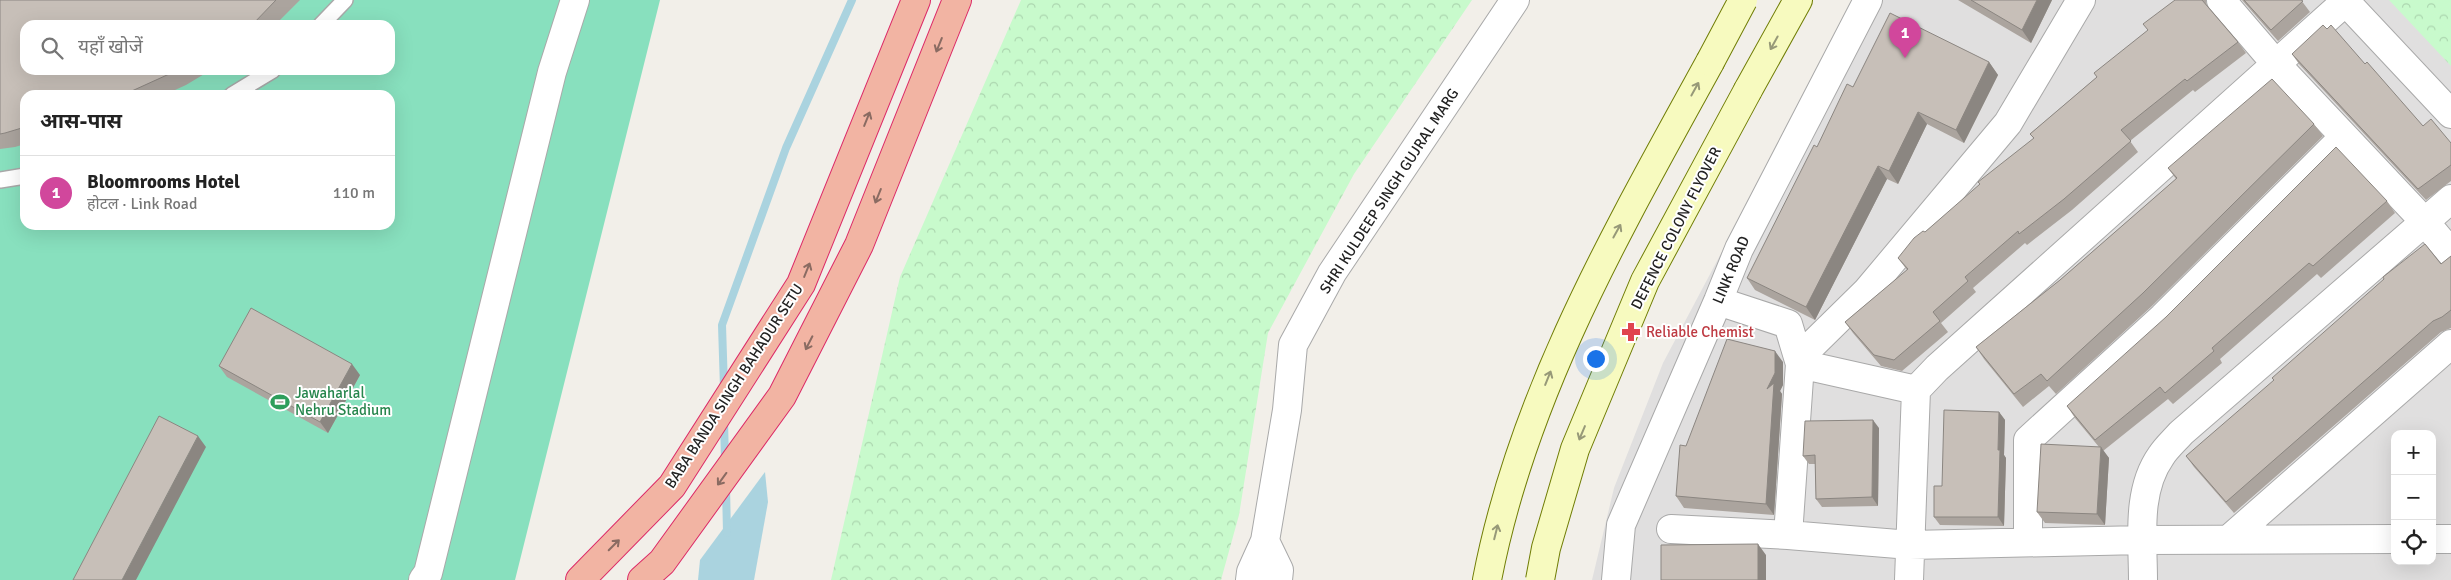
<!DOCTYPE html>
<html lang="hi">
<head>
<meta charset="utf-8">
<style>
	body { margin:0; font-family:Signika,"Noto Sans Devanagari",sans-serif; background:#f2f2f2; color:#222 }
	.controls { position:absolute; right:15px; bottom:15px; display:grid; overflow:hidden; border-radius:10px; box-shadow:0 5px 20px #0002 }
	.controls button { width:45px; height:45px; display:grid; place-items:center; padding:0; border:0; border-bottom:1px solid #e0e0e0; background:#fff; color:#222; font:25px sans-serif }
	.you { position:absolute; left:1595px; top:358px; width:18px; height:18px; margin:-12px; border:4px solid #fff; border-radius:50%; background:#1a73e8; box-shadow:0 0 0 8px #1a73e833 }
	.badge { display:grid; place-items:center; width:32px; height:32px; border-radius:50%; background:#d40000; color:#fff; font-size:16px; font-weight:700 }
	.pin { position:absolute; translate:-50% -41px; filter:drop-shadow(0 1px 2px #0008) }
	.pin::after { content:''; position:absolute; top:26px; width:18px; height:15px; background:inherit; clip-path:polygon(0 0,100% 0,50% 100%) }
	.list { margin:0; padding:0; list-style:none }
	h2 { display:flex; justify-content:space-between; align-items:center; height:65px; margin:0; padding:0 20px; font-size:21px }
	h2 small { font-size:16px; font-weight:400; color:#767676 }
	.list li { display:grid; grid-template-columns:32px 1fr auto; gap:15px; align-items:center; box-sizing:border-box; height:75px; padding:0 20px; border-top:1px solid #e0e0e0 }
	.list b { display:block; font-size:19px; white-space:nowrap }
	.list p { margin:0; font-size:16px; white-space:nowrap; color:#767676 }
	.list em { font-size:16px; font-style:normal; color:#767676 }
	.icon { flex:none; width:28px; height:28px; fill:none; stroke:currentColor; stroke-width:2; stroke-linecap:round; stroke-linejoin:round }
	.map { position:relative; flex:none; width:2451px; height:580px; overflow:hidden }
	.search { position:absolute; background:#fff; box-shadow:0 5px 20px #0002; left:20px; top:20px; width:375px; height:55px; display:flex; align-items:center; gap:12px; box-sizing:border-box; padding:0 18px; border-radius:15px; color:#767676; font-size:19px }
	.panel { position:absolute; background:#fff; box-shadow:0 5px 20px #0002; left:20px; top:90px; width:375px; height:140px; border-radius:15px }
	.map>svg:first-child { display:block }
</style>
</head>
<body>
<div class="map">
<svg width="2451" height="580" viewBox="0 0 2451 580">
	<defs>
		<pattern id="park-crowns" width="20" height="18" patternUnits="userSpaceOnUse" patternTransform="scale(1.25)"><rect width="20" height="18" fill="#c8facc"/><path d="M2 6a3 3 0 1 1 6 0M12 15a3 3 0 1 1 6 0" fill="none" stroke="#acd6af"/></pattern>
	</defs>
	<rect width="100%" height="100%" fill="#f2efe9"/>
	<path fill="#e0dfdf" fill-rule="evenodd" d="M1855,0H2451V580H1592L1614,488L1663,363ZM2395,434H2432V561H2395Z"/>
	<path fill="url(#park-crowns)" d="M1021,0H1472L1354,174L1268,333L1239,515L1221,580H831L900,277Z
		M2389,0H2451V66Z"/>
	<path fill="#88e0be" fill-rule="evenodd" d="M0,0H660L515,580H0ZM25,25H390V70H25ZM25,95H390V225H25Z"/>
	<path fill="#aad3df" d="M765,472L768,502L754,580H698L700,560Z"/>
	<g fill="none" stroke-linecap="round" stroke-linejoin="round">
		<path stroke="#aad3df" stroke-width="8" d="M724,388L722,325L786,148L852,0
			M724,420L725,461
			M726,487L727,533"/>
		<g stroke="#a9a9a9" stroke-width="18">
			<path id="service" d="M321,25L345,0
				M232,95L273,70
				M0,180L25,176"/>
		</g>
		<g stroke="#a9a9a9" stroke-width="30">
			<path id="minor" d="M2081,0L2008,123L1867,291L1810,347L1800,364L1788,535L1910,545L2143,540L2395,539
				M2221,0L2276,64L2425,222L2451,253
				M2344,0L2451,114
				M1718,301L1788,324L1800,364L1916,390
				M1671,529L1788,535
				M2229,539L2451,344
				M2432,539H2451
				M2028,542V440L2163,317L2344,137
				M1616,580L1621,525L1718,301L1739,249L1868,0
				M1909,580L1916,390L1937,368L2345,2
				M2143,580C2143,540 2136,491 2161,456C2166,448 2174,441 2181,433L2451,199"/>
		</g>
		<g stroke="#a9a9a9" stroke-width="30">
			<path id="tertiary" d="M1265,541L1279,570L1278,580
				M423,580L428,573L552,72L575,0
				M1250,580L1251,572L1265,541L1287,410L1293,345L1332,273L1515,0"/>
		</g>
		<g stroke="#707d05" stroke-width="30">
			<path id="secondary" d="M1748,90L1798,0
				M1487,580C1523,392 1619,228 1710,62"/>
		</g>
		<g stroke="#dc2a67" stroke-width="30">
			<path id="trunk" d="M580,580L672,486L801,284L916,0
				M642,580L662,562L782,396L859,245L957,0"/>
		</g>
		<use href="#service" stroke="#fff" stroke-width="15"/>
		<use href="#minor" stroke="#fff" stroke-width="28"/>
		<use href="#tertiary" stroke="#fff" stroke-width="28"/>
		<use href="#secondary" stroke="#f7fabf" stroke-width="28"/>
		<use href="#trunk" stroke="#f2b4a3" stroke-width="28"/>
		<g stroke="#707d05" stroke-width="30" stroke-linecap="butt">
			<path id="secondary-bridge" d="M1710,62L1743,0
				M1540,580L1546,548L1575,449L1645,281L1748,90"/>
		</g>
		<use href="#secondary-bridge" stroke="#f7fabf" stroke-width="28"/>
	</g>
	<path fill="#aba49e" d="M0,0H300L275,25H25V70H211L186,85L164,95H25V144L15,147L0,149Z
		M1958,0H2052L2031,43Z
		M2175,0H2206V2L2207,6L2238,42L2246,53L2195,92L2193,90L2130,141L2138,152L2072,210L2027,245L2025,243L1973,288L1976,292L1941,323L1948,332L1902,371L1881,366L1853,333L1845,322L1907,270L1898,258L1925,232L2034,139L2030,134L2097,77L2148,31Z
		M2242,0H2301L2310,12L2278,41Z
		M2292,54L2365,64L2423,126L2451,143V181L2426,200L2299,64Z
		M1989,62L1998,75L1964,143L1927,124L1898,184L1887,179L1815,320L1755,290L1747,278L1853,87Z
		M2314,124L2323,136L2152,306L2056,394L2049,386L2023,407L1984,359L1976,347L2060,280L2176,179L2168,168Z
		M2387,201L2395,213L2321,278L2317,274L2220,359L2222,363L2173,404L2168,399L2103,451L2109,458L2105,525L2045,523L2037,512L2099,447L2075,418L2067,406Z
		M2451,256V328L2441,332L2234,513L2194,467L2186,456L2441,264Z
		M1783,362V385L1780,391L1782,394L1774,515L1684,508L1676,496L1686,446Z
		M219,366L360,375L328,433L227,377Z
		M1999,412L2005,420L2004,455L2006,458L2004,526L1940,525L1934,517L1942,486Z
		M1879,428L1878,506L1822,507L1816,499L1815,464H1809L1803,456Z"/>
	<path fill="#8b8681" d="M2037,0H2052L2031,43L2022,30Z
		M1989,62L1998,75L1964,143L1956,130Z
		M1918,112L1927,124L1898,184L1889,171Z
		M1878,166L1887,179L1815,320L1806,307Z
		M1775,351L1783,362V385L1780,391L1782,394L1774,515L1766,504L1767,389Z
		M352,364L360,375L328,433L320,422Z
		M1999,412L2005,420L2004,455L2006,458L2004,526L1998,517V450Z
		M1873,420L1879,428L1878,506L1872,497Z
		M198,436L206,447L136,580H122Z
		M2101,447L2109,458L2105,525L2097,514Z
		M1758,544L1766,555V580H1758Z"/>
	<path fill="#c7bfb8" stroke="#8b8681" d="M0,0H276L252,25H25V70H178L123,95H25V127L5,133L0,134Z
		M1971,0H2037L2022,30Z
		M2175,0H2202L2238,42L2187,81L2185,79L2121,130L2131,141L2064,199L2019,234L2018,231L1965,277L1968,281L1933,312L1940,321L1894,360L1874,355L1845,322L1908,269L1898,258L1914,238L1923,231L1925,232L1980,184L1978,182L2034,138L2030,134L2097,77L2094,73L2148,30L2143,24Z
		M2244,0H2301L2303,1L2271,30Z
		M1890,13L1989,62L1956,130L1918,112L1889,171L1878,166L1806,307L1747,278L1814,145L1817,147L1847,84L1853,87Z
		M2323,25L2327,29L2331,25L2365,64L2367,62L2423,126L2431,119L2451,143V165L2418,189L2292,54Z
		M2272,79L2314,124L2143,293L2047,381L2041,374L2014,394L1976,347L2060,280L2177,178L2168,168Z
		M2336,147L2387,201L2313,266L2309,263L2212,348L2214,351L2165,393L2160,387L2095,440L2067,406L2166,317Z
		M2425,244L2441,264L2451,256V310L2442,317L2433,321L2226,502L2186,456L2274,380L2272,378L2384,279L2383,277Z
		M251,308L352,364L320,422L219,366Z
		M1727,339L1775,351V373L1767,389L1774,383L1766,504L1676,496L1680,445L1686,446Z
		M1944,410L1999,412L1998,450H2000L1998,517H1934V486H1942Z
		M159,416L198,436L122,580H73Z
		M1873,420L1872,497L1816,499L1815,455L1803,456L1805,421Z
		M2041,444L2101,447L2097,514L2037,512Z
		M1758,544V580H1661V545Z"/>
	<defs><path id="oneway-shaft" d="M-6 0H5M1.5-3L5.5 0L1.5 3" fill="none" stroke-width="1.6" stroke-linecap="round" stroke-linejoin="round" transform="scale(1.25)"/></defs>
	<g stroke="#979978">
		<use href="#oneway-shaft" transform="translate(1774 43) rotate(119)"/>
		<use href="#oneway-shaft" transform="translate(1695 89) rotate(-61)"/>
		<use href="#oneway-shaft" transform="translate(1617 231) rotate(-61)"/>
		<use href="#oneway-shaft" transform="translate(1548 378) rotate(-68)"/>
		<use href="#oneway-shaft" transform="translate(1582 433) rotate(113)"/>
		<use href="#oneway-shaft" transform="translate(1496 532) rotate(-76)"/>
	</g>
	<g stroke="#8a6b62">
		<use href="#oneway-shaft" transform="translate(939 45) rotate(112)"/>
		<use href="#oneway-shaft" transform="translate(867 119) rotate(-68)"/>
		<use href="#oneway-shaft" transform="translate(878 196) rotate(112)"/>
		<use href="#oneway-shaft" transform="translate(807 270) rotate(-68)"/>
		<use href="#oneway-shaft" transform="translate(809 343) rotate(117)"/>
		<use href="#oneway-shaft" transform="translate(722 479) rotate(126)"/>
		<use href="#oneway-shaft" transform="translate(614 545) rotate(-45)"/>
	</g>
	<defs>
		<g id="pharmacy-bare" transform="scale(1.5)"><path d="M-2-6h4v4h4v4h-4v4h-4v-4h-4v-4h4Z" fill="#e0444e" stroke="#fff" stroke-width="2.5" paint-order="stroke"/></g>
		<g id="stadium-bare" transform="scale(1.5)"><path d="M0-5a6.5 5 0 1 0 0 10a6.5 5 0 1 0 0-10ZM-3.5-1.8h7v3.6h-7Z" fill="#2e9e5b" stroke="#fff" stroke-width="2.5" paint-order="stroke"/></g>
	</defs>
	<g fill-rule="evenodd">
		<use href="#pharmacy-bare" x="1631" y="332"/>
		<use href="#stadium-bare" x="280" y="402"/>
	</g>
	<g text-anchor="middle" stroke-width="4" stroke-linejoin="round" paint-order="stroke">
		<g font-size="15" fill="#222" stroke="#fff">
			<text transform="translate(1389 191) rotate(-57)" y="5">SHRI KULDEEP SINGH GUJRAL MARG</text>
			<text transform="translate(1676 228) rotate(-63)" y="5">DEFENCE COLONY FLYOVER</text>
			<text transform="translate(1731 270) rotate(-67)" y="5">LINK ROAD</text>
			<text transform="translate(734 386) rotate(-57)" y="5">BABA BANDA SINGH BAHADUR SETU</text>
		</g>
		<g font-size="15" fill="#be3a42" stroke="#fff" text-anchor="start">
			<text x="1646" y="337">Reliable Chemist</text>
		</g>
		<g font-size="15" fill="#27864d" stroke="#fff" text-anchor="start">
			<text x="295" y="398">Jawaharlal<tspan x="295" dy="17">Nehru Stadium</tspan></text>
		</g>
	</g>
</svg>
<div class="controls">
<button>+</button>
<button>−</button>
<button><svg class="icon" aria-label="locate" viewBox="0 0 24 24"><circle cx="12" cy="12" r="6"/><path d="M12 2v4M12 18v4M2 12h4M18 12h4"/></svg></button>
</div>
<div class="you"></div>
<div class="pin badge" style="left:1905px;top:58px;background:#d1479c">1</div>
<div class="search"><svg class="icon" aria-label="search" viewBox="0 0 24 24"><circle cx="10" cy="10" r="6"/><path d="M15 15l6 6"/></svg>यहाँ खोजें</div>
<section class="panel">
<h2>आस-पास<small></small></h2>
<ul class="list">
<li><span class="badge" style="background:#d1479c">1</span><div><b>Bloomrooms Hotel</b><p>होटल · Link Road</p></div><em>110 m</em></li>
</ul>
</section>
</div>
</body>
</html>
